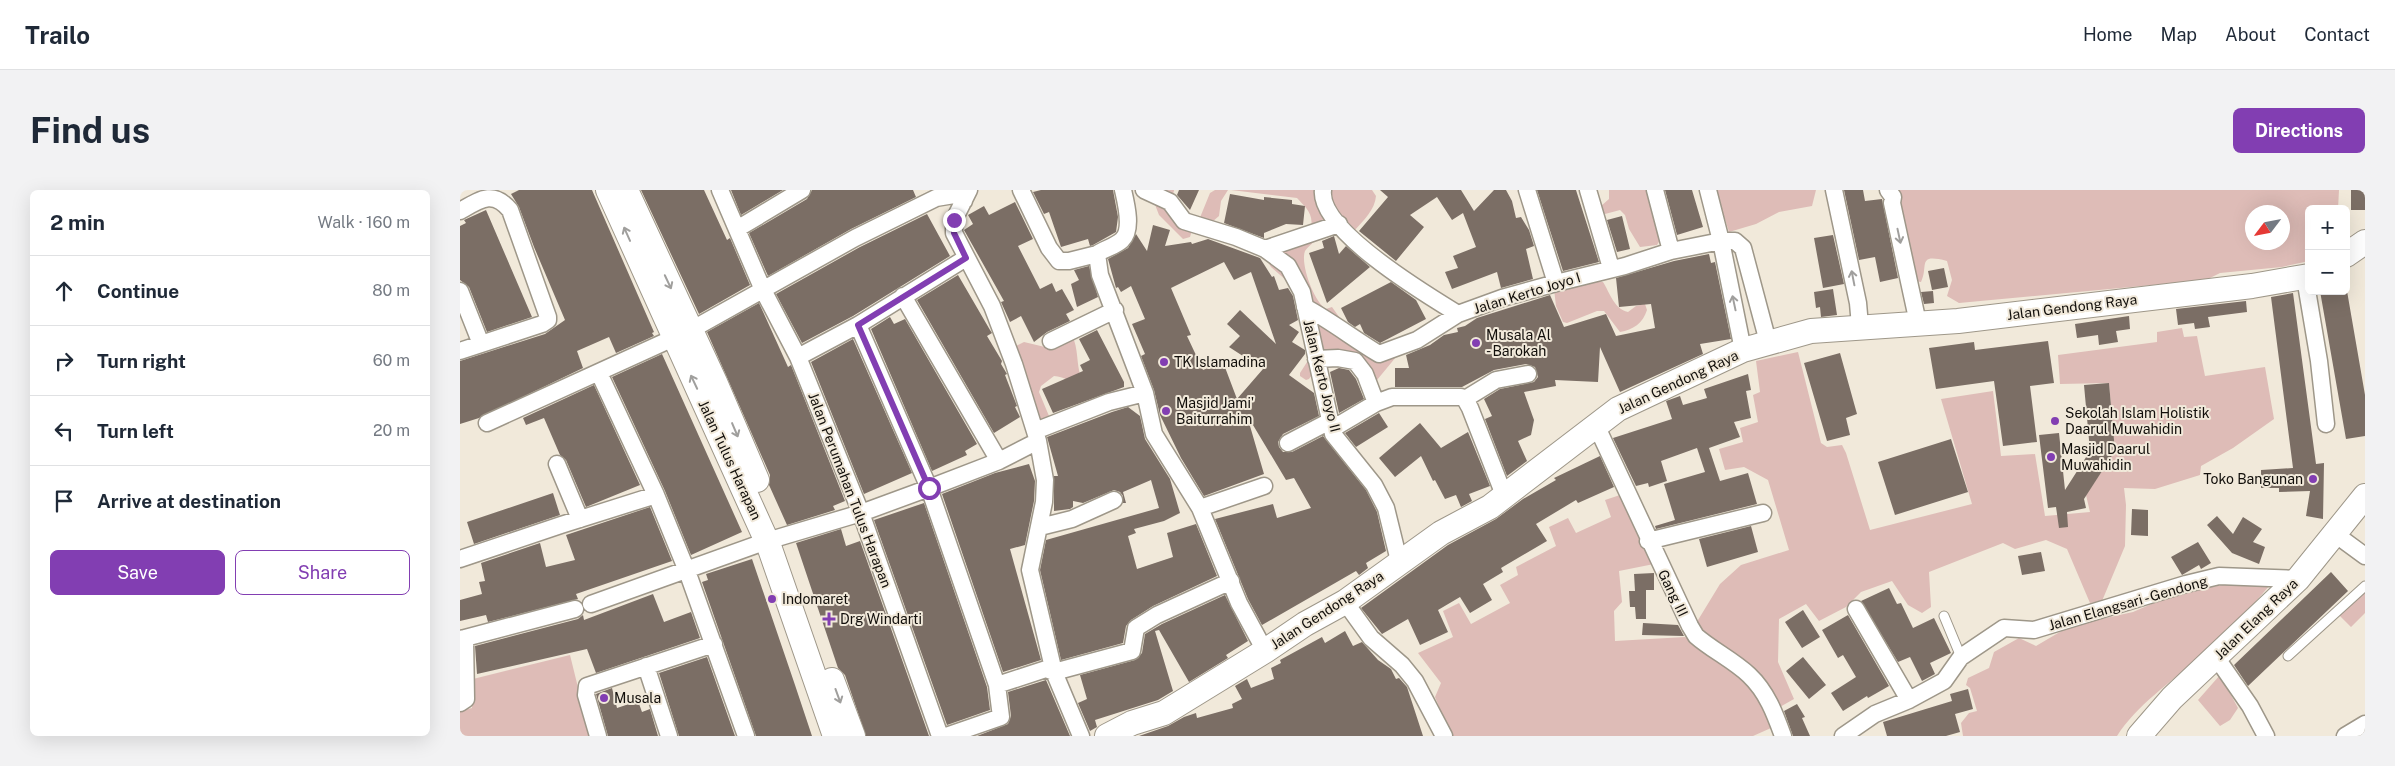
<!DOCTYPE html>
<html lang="en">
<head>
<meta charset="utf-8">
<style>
	body { margin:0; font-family:"Public Sans",sans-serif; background:#f2f2f3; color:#1f2937 }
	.controls { position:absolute; right:15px; top:15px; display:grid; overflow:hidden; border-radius:8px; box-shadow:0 5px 20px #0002 }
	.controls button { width:45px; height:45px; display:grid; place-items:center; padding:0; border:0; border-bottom:1px solid #e0e1e3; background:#fff; color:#1f2937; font:25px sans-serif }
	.compass { position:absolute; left:1785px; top:15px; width:45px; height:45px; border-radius:50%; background:#fff; box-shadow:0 5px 20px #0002; rotate:238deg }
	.stop { position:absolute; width:15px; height:15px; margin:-11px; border:4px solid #823eb2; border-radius:50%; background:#fff }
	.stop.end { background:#823eb2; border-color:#fff; box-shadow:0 1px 5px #0008 }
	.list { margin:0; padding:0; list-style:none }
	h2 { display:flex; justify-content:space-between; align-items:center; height:65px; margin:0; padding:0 20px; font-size:21px }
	h2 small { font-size:16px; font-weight:400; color:#747a83 }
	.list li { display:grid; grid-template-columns:32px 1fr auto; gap:15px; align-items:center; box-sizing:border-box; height:70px; padding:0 20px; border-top:1px solid #e0e1e3 }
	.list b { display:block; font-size:19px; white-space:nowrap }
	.list em { font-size:16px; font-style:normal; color:#747a83 }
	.actions { display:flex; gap:10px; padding:15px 20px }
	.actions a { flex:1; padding:11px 0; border:1px solid #823eb2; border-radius:8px; text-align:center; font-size:18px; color:#823eb2 }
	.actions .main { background:#823eb2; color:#fff }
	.icon { flex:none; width:28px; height:28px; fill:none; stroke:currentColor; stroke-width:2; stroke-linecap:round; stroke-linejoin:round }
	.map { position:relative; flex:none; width:1905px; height:546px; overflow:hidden; border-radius:8px }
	header { display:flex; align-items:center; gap:30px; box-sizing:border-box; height:70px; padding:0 25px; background:#fff; border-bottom:1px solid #e0e1e3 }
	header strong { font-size:24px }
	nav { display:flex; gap:28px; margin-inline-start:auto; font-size:18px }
	.intro { display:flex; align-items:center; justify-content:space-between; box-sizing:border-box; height:120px; padding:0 30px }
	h1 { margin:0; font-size:35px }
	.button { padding:12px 22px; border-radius:8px; background:#823eb2; color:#fff; font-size:18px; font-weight:700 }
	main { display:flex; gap:30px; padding:0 30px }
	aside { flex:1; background:#fff; border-radius:8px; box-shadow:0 5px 20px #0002 }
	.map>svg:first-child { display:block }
</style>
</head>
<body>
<header>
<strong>Trailo</strong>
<nav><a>Home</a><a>Map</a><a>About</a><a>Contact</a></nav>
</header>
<div class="intro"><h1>Find us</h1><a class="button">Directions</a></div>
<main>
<aside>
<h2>2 min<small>Walk · 160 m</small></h2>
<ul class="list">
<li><svg class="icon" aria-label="ahead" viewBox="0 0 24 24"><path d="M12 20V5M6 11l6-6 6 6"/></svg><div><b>Continue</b></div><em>80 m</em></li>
<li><svg class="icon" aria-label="right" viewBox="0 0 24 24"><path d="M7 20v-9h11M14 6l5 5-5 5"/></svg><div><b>Turn right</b></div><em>60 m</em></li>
<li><svg class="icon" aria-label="left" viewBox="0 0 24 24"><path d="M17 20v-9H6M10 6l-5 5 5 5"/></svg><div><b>Turn left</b></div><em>20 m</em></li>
<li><svg class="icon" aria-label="arrive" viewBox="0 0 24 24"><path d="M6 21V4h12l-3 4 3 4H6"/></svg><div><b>Arrive at destination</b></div></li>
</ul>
<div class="actions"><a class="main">Save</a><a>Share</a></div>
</aside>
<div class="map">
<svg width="1905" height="546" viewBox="0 0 1905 546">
	<rect width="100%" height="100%" fill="#f1e9da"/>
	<path fill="#debcb7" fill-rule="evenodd" d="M673,0H714L713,5L733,37L730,47L723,49L699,25L694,12L679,1Z
		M755,0H768L761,11L759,26L752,32L739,30L750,3Z
		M771,0H912L916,6C915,20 903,31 894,41L889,40L858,47C855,52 848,56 845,61C840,74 854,112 866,119L872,117L882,131L911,159L950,144H955L917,190L911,193L899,181L878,170L857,177L849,189L846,190L840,186V183L849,169L848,131L827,91L811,77L806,69L851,37C854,23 844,16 837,8Z
		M1149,0H1190L1202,47L1197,55L1180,57L1169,39L1165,25L1160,20L1145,24L1142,22L1141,16L1149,9Z
		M1252,0H1356L1352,16L1319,22L1296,34L1269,42L1265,29H1259Z
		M1435,0H1879L1878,19H1849V71L1822,77L1760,83L1746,90L1499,113L1487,106L1492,90L1487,71C1456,63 1469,76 1461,92L1455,91ZM1792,22H1822V52H1792Z
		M1133,90L1143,92C1150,103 1154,119 1168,122L1176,116L1185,114L1187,120C1183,133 1173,140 1160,142L1144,121H1137L1107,133L1103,132L1096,116L1094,99Z
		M1722,138L1724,147L1737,146L1745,186L1805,177L1814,229L1773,258L1741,276L1740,285L1695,299L1664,298L1666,315L1665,356L1642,411L1630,413L1607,359L1586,350L1555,359L1543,353L1469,382L1471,417L1462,423L1448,415L1432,391L1401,402L1386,417L1359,431L1346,414L1319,429L1318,472L1334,509L1318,518L1300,483L1235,435L1260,394L1281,375L1329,360L1308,290L1284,277L1265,280L1259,259L1283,252L1280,238L1298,232L1293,205L1300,202L1296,171L1338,162L1361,253L1367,257L1382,255L1386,263L1410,340L1512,314L1481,209L1533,201L1541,266L1575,264L1585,326L1630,322L1626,305L1655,261L1649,193L1600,194L1598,165L1697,152V142Z
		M608,148L614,150C619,165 616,178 623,192C611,193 605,187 594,186L581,196L579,202L589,226L583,233L573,232L556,156L564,152L589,158Z
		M1163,304L1194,374L1159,381L1162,412L1154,421L1155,451L1225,447L1291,495L1309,530L1311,538L1293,546H991L975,507L981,493L958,463L993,447L983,421L999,413L1011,434L1050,413L1040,395L1058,385L1056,377L1096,356L1089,337L1108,328L1116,343L1151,327L1145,310Z
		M1763,395H1810C1788,421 1763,447 1737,469C1710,493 1677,515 1657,546H1503L1501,533L1509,523L1517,521L1510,498L1506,495L1508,488L1529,478L1534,462L1559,448L1576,456L1610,436L1673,422L1717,403Z
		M1905,395V423L1891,437L1876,422Z
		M110,465L130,546H0V521L12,518L13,489Z
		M1760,485L1778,518L1770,530L1760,536L1738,510Z"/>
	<path fill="#7b6e65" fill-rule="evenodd" d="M59,0H132L194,142L192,143L194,146L156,163L149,147L117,161L123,178L19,228L0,234V171L85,144L105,130L74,57L59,17L51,4Z
		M181,0H244L267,50L270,48L290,95L239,124Z
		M271,0H323L281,25Z
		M352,0H453L456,7L391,39L308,86L289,43L347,9Z
		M581,0H653L658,27L656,42L633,55L630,56L628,49L601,57L589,22L584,24L573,2Z
		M719,0H739L730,20L717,5Z
		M920,0H1001L1014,21L1034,0H1046L1052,11L1056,28L1061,27L1069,40L1074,56L1066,59L1073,89L1041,98L1037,82L992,99L985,82L998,78L993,66L1016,57L1003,23L992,30L977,7L950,25L964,37L936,71L899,41L928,7Z
		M1077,0H1116L1139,72L1103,81Z
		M1205,0H1232L1243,37L1217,45Z
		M1384,0H1403L1405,11L1422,9L1438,88L1420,92L1415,67L1399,70Z
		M1891,0H1905V20H1891Z
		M770,4L804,10V7L832,10V14L845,16L843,35L826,34L804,43V48L764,33Z
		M555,12L573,49L558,56L580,99L592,93L596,102L602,99L614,120L606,124L610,131L587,142L574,152L561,126L550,132L541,112L544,111L504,40L513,34L508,25L524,16L529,25Z
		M26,20L72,127L27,142L9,97L0,90V36L6,33L4,30Z
		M467,24L490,66L393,126L342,153L316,104L400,57Z
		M1162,26L1170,59L1157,62L1147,30Z
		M693,35L710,40L705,56L731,52L732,54L748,49L800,68L812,87L814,86L819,100L828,98L833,106L838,130L829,135L839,142L832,152L845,160V164L829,185L854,203L859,226L823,244L818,252L819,257L823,262H832L863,246L906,300L917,322L926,361L906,373L908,378L899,385L896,381L802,435L788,409L755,329L813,314L817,328L851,318L834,288L826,290L793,235L790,236L804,284L744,306L721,268L700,225L694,200L681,166L685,164L672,134L685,129L671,96L661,102L658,97L656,98L648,69L668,58L676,44L687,61ZM764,72L774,90L791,82L816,154L780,120L767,134L780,146L769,157L803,179L777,209L763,172L743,180L727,146L731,145L711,98Z
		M1373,45L1384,94L1363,98L1354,48Z
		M874,46L879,64L886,56L910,77L867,113L849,63L864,58L862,51Z
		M1249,64L1251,73L1255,72L1271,149L1240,154L1243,164L1160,202L1140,157L1138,192L1095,190L1096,196L1064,202L1074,230L1071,245L1058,251L1067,271L1047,286L1025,229L1032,226L1024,209L1040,199L1074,192L1078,187L1075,177L1066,174L1034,180L1002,197H935V178H949L946,165L970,155L984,145L998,142L997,138L1005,136L1017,128L1090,105L1104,137L1146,124L1156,146L1195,138L1191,114L1159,117L1156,88L1214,71Z
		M629,76L638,107L617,117L611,94L619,90L614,80Z
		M1484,78L1488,97L1472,100L1468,81Z
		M498,85L530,140L532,143L527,146L542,171L541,174L547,184L545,185L557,216L555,217L560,227L534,243L457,110Z
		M931,92L956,110L966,129L920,153L904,143L900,134L895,137L888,132L881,118Z
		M1373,99L1377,125L1361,127L1360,117L1356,118L1354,102Z
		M1473,101L1474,113L1464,114L1461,102Z
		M1860,101H1887L1905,205V246L1886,249Z
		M1833,103L1856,274L1864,273L1863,329L1846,326L1850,301L1819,302V298H1801V280L1833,278L1811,107Z
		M1786,111L1787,122L1748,127L1750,137L1735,139L1734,133L1718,135L1716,119Z
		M299,113L328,177L331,175L385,311L373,316L375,320L327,335L309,295L310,285L247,142Z
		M1669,126L1670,139L1656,141L1658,152L1639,155L1638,145L1617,148L1615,134Z
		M430,127L434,134L445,129L517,254L505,261L507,265L472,281L411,139Z
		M637,140L664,192V197L593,223L582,199L623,181L620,175L630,170L619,149Z
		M393,149L452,283L404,304L351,172Z
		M1588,151L1594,193L1570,196L1577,252L1543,256L1534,191L1476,199L1469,158L1514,152L1515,160Z
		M1380,163L1397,224L1386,228L1390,245L1367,251L1344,173Z
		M202,164L282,342L231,365L205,301L152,187Z
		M879,178L889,180L896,189L904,209L879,223L870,182Z
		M1288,184L1291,200L1286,201L1291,228L1274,232L1280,247L1249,258L1260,291L1288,283L1297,314L1196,339L1195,336L1215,330L1204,294L1245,282L1237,258L1201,271L1207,291L1189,297L1188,293L1176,296L1153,248L1212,229L1206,211L1220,206L1223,215L1247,208L1244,199Z
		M1649,193L1655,261L1624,309L1626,318L1607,322L1608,337L1599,338L1596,317L1588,318L1579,245L1599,243L1605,300L1630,261L1624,195Z
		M134,195L180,295L126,317L106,270L100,265L84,228L66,235L63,228Z
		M668,217L680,226L685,249L710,289L720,323L704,331L674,339L676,343L668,346L677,379L713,367L707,343L736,334L757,386L693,416L671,430L666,436L663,453L601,470L580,380L586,350L699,318L691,290L663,302L666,313H663V306L660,302L654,300L623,313L613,311V317L610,319L594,321V286H598L587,247L652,222Z
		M919,223L928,237L896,257L885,243Z
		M960,233L981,258L1008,242L1030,296L1009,304L1012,311L1001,317L996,305L985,309L975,290L973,291L961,266L935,287L919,268Z
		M1491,249L1508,302L1435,325L1418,272Z
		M1140,266L1154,297L1118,313L1116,310L1076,334L1087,351L1041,378L1043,382L1023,394L1032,410L1010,423L1000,407L978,420L988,442L960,455L948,429L922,444L901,418L988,355L1036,329L1063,309L1096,290L1094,288Z
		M569,274L575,291L574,311L565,355L550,359L581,470L543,482L482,304L535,283Z
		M93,303L100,325L14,354L7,332Z
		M464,313L527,497L530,520L487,535L414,330Z
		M190,317L212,371L116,404L118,409L28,432L26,425L0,431V410L22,404L19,392L25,391L21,373L80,353L86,377L115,370L106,345Z
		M1672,319L1688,320V346L1671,345Z
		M1757,326L1773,344L1783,327L1802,339L1793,352L1805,357L1799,374L1772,363L1747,335Z
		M1291,336L1298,362L1247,377L1239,349Z
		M381,339L386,356L400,351L469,546H406L385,485L378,478L336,353Z
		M1738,352L1751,373L1741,379L1739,375L1722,385L1711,367Z
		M1581,362L1585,381L1562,385L1558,366Z
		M292,369L335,495L352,546H296L242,392L248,390L246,384Z
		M1871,382L1888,401L1788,496L1774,475Z
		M1194,383V400H1186V429H1176L1175,417H1170L1169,401H1175L1174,384Z
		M1429,398L1437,414L1441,413L1453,438L1474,428L1491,463L1470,473L1475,484L1462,491L1450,467L1438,472L1401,411Z
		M193,404L204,432L231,422L240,448L136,483L127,459L17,484L15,456L118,429L123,425L124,430Z
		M765,405L788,451L766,465L768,468L729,492L699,440L695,441L713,501L698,510L635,530L637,537L630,541L618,513L627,509L620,485L675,470L682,463L685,444L702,434Z
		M1343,420L1360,447L1342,458L1325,432Z
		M1388,425L1429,496L1408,508L1407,506L1383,521L1371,503L1396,487L1383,465L1378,468L1362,440Z
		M1183,433L1218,435L1224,446L1182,445Z
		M885,441L893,456L902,452L918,470L931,479L936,489L939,488L947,497L963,546H679L708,536L724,527L736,523L737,528L773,518L772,514L782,509L775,496L787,489L791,498L814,489L811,478L821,473L820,470L862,447L865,453Z
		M247,467L275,546H219L199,483Z
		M1343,467L1366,495L1349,509L1326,481Z
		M586,490L610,546H517L548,534L551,526L548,502Z
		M152,498L157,518L178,511L182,522L190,519L198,546H148L136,504Z
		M1508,499L1513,519L1495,524L1500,542L1486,546H1427L1423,532L1492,511L1490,504Z
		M1337,514L1345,527L1342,528L1350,546H1333L1324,521Z"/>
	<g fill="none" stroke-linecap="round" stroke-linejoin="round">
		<g stroke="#9e9789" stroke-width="11">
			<path id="service" d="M1484,426L1501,467
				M1828,466L1905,396"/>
		</g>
		<g stroke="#9e9789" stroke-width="19">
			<path id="minor" d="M260,0L303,100L338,167L401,323L480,546
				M509,0L494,30V43L532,116L554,174L578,251L585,290L584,312L570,380L594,482L621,546
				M561,0L589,58L599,71H609L637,64
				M663,0C666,13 673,40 662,50C656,56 644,59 637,64L640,85L685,203L694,244L740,318L779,413L805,461
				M684,0L710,12L724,31L776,47L805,59L879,34
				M863,0C858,40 967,105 998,124L1042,108L1096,93L1165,76L1211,61L1261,51L1248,0
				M1067,0L1096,93
				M1128,0L1151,78
				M1195,0L1211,61
				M1374,0L1398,113L1400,136
				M1428,0L1433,7L1432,13L1458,133
				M0,21C21,9 33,0 50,20L88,127V130L82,134L0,161
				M277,39L342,0
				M805,59L828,76L842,102L873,244L914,295L926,318L939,371
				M1845,88L1859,171L1866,234
				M0,101L21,154
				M443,106L539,271
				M845,117C871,131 894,149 919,164L957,150L998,124
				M398,135L469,298L537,495L541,527L486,546
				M591,151L655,120
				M1283,160L1261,51H1275L1283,58L1308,152
				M338,167L398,135L506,68
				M856,169L878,168L895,171L905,184L916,213
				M139,183L196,305L227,381L286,546
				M1005,209L1036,190L1068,184
				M27,233L231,140L395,48L476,8L494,5L504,11
				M1136,235L1230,436L1236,446C1252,460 1273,470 1289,485C1307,502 1315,524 1323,546
				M872,239L916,213L932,207H1001L1005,209L1010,218L1044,305
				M575,241L649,212L685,203
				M828,253L870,231
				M97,274L120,329
				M740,318L804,296
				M580,337L612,329L654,310
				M1875,344L1905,366
				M1188,351L1303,323
				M0,369L101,335L196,305
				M885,412L911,448L942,475L955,491L984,546
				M131,414L307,351L401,323L469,298L539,271L578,251
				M1396,419L1449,510
				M5,448L115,419
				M0,449L5,448L6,509L0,513
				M1756,467L1790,516L1806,546
				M186,476L209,546
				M537,495L586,479L594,482L672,461L676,438L697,425L771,391
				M138,546L126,505L127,496L254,454
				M1383,546L1415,524L1449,510L1484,491L1501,467L1544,438L1574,440L1726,394L1759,386L1838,389
				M1885,546L1905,534"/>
		</g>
		<g stroke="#9e9789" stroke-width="26">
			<path id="secondary" d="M148,0L309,356L375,546
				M166,0L255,192L297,290
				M1886,65L1905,52
				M372,490L393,546
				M647,546L672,533L704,523L805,461L845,434L885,412L981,343L1030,317L1158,219L1283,160L1351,141L1498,131L1792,96L1849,86
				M1679,546L1712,508L1838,389L1905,306"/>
		</g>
		<use href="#service" stroke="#fff" stroke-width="9"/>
		<use href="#minor" stroke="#fff" stroke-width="16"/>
		<use href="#secondary" stroke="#fff" stroke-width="24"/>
	</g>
	<defs><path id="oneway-shaft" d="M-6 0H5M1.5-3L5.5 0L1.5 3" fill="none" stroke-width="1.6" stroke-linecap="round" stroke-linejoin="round" transform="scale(1.25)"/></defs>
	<g stroke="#a09f9d">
		<use href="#oneway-shaft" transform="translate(167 44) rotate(-114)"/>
		<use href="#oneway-shaft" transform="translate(1439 46) rotate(78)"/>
		<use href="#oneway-shaft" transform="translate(1393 88) rotate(-101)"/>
		<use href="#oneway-shaft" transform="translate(208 92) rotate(65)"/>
		<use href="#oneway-shaft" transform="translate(1274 113) rotate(-102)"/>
		<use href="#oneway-shaft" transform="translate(234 192) rotate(-115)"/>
		<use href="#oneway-shaft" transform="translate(275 240) rotate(67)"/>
		<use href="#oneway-shaft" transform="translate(378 506) rotate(70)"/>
	</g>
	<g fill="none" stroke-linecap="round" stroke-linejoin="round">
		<path stroke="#823eb2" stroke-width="6" d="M469,298L398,135L506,68L494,43V30"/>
	</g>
	<g fill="#823eb2" stroke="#f1e9da" stroke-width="2">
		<circle cx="1016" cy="153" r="5"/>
		<circle cx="704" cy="172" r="5"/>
		<circle cx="706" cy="221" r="5"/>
		<circle cx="1595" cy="231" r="5"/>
		<circle cx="1591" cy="267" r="5"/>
		<circle cx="1853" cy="289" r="5"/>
		<circle cx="312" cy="409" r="5"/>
		<path d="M366.5 421.5h5v5h5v5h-5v5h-5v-5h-5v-5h5z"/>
		<circle cx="144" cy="508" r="5"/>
	</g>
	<g text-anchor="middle" stroke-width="4" stroke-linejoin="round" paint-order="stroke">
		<g font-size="14" fill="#120f0b" stroke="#f1e9da">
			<text transform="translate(1067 103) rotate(-17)" y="5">Jalan Kerto Joyo I</text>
			<text transform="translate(1612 117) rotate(-7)" y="5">Jalan Gendong Raya</text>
			<text transform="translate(862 186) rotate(76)" y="5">Jalan Kerto Joyo II</text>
			<text transform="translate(1218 192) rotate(-25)" y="5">Jalan Gendong Raya</text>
			<text transform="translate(270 270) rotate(65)" y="5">Jalan Tulus Harapan</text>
			<text transform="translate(390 300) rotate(69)" y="5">Jalan Perumahan Tulus Harapan</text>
			<text transform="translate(1213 403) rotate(64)" y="5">Gang III</text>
			<text transform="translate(1668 413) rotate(-16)" y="5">Jalan Elangsari - Gendong</text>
			<text transform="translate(867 420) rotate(-33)" y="5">Jalan Gendong Raya</text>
			<text transform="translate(1796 429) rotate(-44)" y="5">Jalan Elang Raya</text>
		</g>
		<g font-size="14" fill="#120f0b" stroke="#f1e9da" text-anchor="start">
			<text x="1026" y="150">Musala Al<tspan x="1026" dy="16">- Barokah</tspan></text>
			<text x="714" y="177">TK Islamadina</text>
			<text x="716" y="218">Masjid Jami'<tspan x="716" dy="16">Baiturrahim</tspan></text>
			<text x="1605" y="228">Sekolah Islam Holistik<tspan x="1605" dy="16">Daarul Muwahidin</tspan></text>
			<text x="1601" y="264">Masjid Daarul<tspan x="1601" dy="16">Muwahidin</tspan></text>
			<text x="1843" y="294" text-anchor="end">Toko Bangunan</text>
			<text x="322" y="414">Indomaret</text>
			<text x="380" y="434">Drg Windarti</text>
			<text x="154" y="513">Musala</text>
		</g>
	</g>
</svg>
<div class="controls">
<button>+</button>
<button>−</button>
</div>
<svg class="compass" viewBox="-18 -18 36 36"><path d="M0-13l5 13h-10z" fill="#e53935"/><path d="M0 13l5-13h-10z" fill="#747a83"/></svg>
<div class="stop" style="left:469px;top:298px"></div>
<div class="stop end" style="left:494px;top:30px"></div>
</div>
</main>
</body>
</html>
